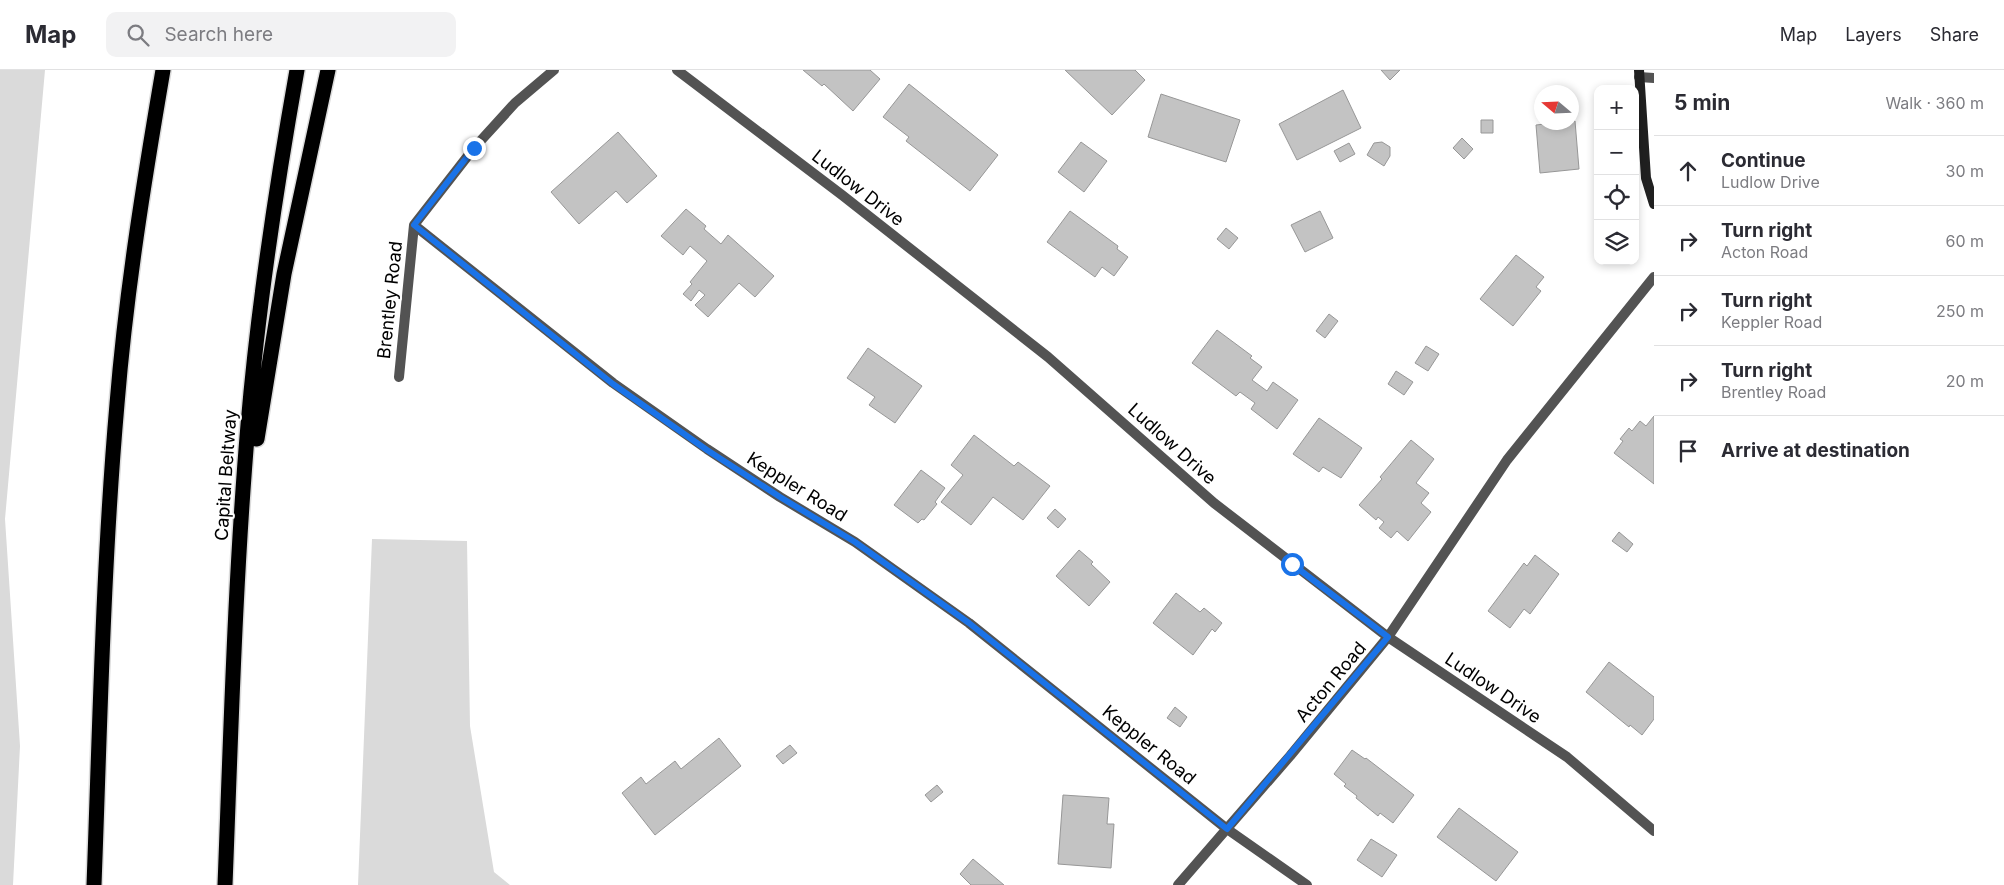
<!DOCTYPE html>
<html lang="en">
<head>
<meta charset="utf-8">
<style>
	body { margin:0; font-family:Inter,sans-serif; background:#f2f2f3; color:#2b2b33 }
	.controls { position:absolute; right:15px; top:15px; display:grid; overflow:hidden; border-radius:10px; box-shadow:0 2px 8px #0003 }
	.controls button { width:45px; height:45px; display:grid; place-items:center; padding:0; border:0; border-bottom:1px solid #e1e1e2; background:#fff; color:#2b2b33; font:25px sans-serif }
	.compass { position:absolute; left:1534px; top:15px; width:45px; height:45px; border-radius:50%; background:#fff; box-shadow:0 2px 8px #0003; rotate:289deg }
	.stop { position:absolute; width:15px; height:15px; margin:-11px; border:4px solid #1a73e8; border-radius:50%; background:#fff }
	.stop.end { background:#1a73e8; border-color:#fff; box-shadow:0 1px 5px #0008 }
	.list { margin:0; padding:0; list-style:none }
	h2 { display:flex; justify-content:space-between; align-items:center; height:65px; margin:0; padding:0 20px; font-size:21px }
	h2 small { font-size:16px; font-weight:400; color:#7c7c81 }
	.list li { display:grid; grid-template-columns:32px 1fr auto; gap:15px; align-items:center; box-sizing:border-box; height:70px; padding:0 20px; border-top:1px solid #e1e1e2 }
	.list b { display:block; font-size:19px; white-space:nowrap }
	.list p { margin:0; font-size:16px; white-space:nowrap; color:#7c7c81 }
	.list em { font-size:16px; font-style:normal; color:#7c7c81 }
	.icon { flex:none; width:28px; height:28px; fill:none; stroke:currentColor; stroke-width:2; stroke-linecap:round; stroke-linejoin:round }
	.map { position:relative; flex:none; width:1654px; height:815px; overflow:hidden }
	header { display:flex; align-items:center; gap:30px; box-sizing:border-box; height:70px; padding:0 25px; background:#fff; border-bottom:1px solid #e1e1e2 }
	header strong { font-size:24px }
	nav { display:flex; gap:28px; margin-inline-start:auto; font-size:18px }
	.search { width:350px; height:45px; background:#f2f2f3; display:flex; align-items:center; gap:12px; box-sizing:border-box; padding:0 18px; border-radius:10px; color:#7c7c81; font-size:19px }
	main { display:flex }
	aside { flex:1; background:#fff }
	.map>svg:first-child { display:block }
</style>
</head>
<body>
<header>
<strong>Map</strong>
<div class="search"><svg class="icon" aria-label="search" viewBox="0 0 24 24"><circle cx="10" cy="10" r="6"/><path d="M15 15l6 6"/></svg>Search here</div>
<nav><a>Map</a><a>Layers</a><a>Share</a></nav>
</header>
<main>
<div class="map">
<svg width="1654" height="815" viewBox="0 0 1654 815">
	<rect width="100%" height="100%" fill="#fff"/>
	<path fill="#dadada" d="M0,0H45L5,449L20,676L13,815H0Z
		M372,469L467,471L470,656L494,802L510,815H358Z"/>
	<path fill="#c3c3c3" stroke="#979797" d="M803,0H870L880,9L853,41L824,14L822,16Z
		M1065,0H1135L1145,10L1112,45Z
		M1381,0H1400L1390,10Z
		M909,14L998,85L970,121L906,71L909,67L883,47Z
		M1343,20L1361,58L1297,90L1279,54Z
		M1161,24L1240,50L1226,92L1148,67Z
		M1481,50H1493V63H1481Z
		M1572,51H1575L1579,99L1540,103L1536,55Z
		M618,62L657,106L627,133L616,121L579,154L551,122Z
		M1462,68L1473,79L1464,89L1453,78Z
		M1081,72L1107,91L1084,122L1058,102Z
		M1382,72L1390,77V86L1384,96L1367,85L1374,73Z
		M1349,73L1355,84L1340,92L1334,81Z
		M686,139L706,156L704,159L721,174L728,165L774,206L755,227L739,213L708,247L695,235L705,225L699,220L691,231L683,224L692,214L690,212L707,191L690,176L683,185L661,166Z
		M1070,141L1118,176L1117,179L1128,187L1114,206L1102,197L1095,207L1047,172Z
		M1320,141L1333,168L1305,182L1291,155Z
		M1226,158L1238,168L1229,179L1217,169Z
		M1516,185L1544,207L1536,217L1541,221L1513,256L1480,229Z
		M1329,244L1338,251L1325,268L1316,261Z
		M1217,260L1252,286L1250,288L1262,297L1252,310L1267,321L1273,312L1298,330L1277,359L1251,339L1255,333L1240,322L1236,326L1192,293Z
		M1426,276L1439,284L1428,301L1415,293Z
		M868,278L922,316L895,353L869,335L875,327L847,308Z
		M1396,301L1413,312L1404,325L1388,314Z
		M1654,346V414L1614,383L1623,371L1620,369L1629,358L1632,361L1640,351L1646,356Z
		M1319,348L1362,378L1341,408L1323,397L1319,402L1293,384Z
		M974,365L1014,396L1018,392L1050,416L1023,450L993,427L971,455L941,432L963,405L951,395Z
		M1411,370L1434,389L1416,413L1429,423L1421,433L1431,442L1408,471L1397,461L1391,468L1379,458L1384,452L1378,447L1376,450L1359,435L1382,409L1380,407Z
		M921,400L945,418L935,432L937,434L924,450L922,449L918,453L894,435Z
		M1055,439L1066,449L1058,458L1047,448Z
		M1619,462L1633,474L1627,482L1612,471Z
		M1079,480L1093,492L1091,494L1110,512L1089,536L1056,506Z
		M1535,485L1559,504L1530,544L1524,539L1510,558L1488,541L1524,493L1527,496Z
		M1176,523L1200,542L1204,538L1222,553L1215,562L1212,559L1193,585L1153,553Z
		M1609,592L1654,627V649L1642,665L1630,655L1629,657L1586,622Z
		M1175,637L1187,647L1180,657L1167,648Z
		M719,668L741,696L655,765L622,723L641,707L646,714L675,691L681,699Z
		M790,675L797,683L783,694L776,686Z
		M1352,680L1365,689L1366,688L1414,725L1393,753L1380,743L1378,746L1356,728L1357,726L1344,716L1346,714L1334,704Z
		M937,715L943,722L931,732L925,725Z
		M1063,725L1109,728L1107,754H1114L1111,798L1058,794Z
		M1459,738L1518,782L1496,811L1437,767Z
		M1371,769L1397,785L1382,807L1357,790Z
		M973,789L1004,815H971L960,804Z"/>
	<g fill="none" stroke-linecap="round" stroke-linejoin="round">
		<g stroke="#dbdbdb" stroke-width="18">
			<path id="highway" d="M257,369L284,204L328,0
				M94,815C100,655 103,494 117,334C126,222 144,111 163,0
				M225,815C231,661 235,508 248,355C258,236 276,118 297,0"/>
		</g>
		<path stroke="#535353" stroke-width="10" d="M677,0L842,125L1048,287L1214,433L1388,567L1567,687L1654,761
			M1639,7L1654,8
			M414,155L613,313L707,379L780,427L855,472L969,553L1227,759L1307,815
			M399,307L414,155L474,78L515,33L554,0
			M1178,815L1290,686L1388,567L1507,390L1654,207"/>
		<path stroke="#202020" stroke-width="10" d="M1639,0L1646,108L1654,134"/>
		<use href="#highway" stroke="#000" stroke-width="15"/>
	</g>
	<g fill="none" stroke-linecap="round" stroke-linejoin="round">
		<path stroke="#1a73e8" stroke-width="6" d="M474,78L414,155L613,314L707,380L780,427L855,472L969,553L1227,759L1388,567L1292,494"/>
	</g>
	<g text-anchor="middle" stroke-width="4" stroke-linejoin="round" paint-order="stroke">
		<g font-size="18" fill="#000" stroke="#fff">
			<text transform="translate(858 118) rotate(38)" y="6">Ludlow Drive</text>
			<text transform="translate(390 230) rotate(-84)" y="6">Brentley Road</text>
			<text transform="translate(1172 374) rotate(42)" y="6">Ludlow Drive</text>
			<text transform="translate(226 405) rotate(-86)" y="6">Capital Beltway</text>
			<text transform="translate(797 417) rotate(32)" y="6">Keppler Road</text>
			<text transform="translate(1331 612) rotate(-50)" y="6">Acton Road</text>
			<text transform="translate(1493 618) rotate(34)" y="6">Ludlow Drive</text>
			<text transform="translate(1149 675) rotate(39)" y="6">Keppler Road</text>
		</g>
	</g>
</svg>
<div class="controls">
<button>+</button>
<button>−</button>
<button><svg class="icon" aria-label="locate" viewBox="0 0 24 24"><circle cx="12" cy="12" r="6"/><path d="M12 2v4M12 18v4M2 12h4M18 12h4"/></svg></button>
<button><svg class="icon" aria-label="layers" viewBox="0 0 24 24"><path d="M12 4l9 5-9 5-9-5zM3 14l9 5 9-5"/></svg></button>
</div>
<svg class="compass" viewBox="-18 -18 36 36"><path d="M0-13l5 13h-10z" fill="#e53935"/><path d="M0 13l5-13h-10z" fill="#7c7c81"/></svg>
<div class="stop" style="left:1292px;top:494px"></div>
<div class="stop end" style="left:474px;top:78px"></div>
</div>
<aside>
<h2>5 min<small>Walk · 360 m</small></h2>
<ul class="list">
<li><svg class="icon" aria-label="ahead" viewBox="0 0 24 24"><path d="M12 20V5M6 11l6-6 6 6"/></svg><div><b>Continue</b><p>Ludlow Drive</p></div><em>30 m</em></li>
<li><svg class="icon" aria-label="right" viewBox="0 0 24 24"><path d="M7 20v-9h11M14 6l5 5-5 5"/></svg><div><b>Turn right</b><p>Acton Road</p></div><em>60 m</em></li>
<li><svg class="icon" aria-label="right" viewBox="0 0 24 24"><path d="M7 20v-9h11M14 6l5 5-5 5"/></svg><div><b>Turn right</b><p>Keppler Road</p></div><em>250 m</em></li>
<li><svg class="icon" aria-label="right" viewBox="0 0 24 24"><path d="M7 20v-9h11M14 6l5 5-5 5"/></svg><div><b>Turn right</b><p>Brentley Road</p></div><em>20 m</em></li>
<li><svg class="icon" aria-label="arrive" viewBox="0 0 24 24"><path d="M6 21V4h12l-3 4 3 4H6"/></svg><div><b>Arrive at destination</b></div></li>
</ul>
</aside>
</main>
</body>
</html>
